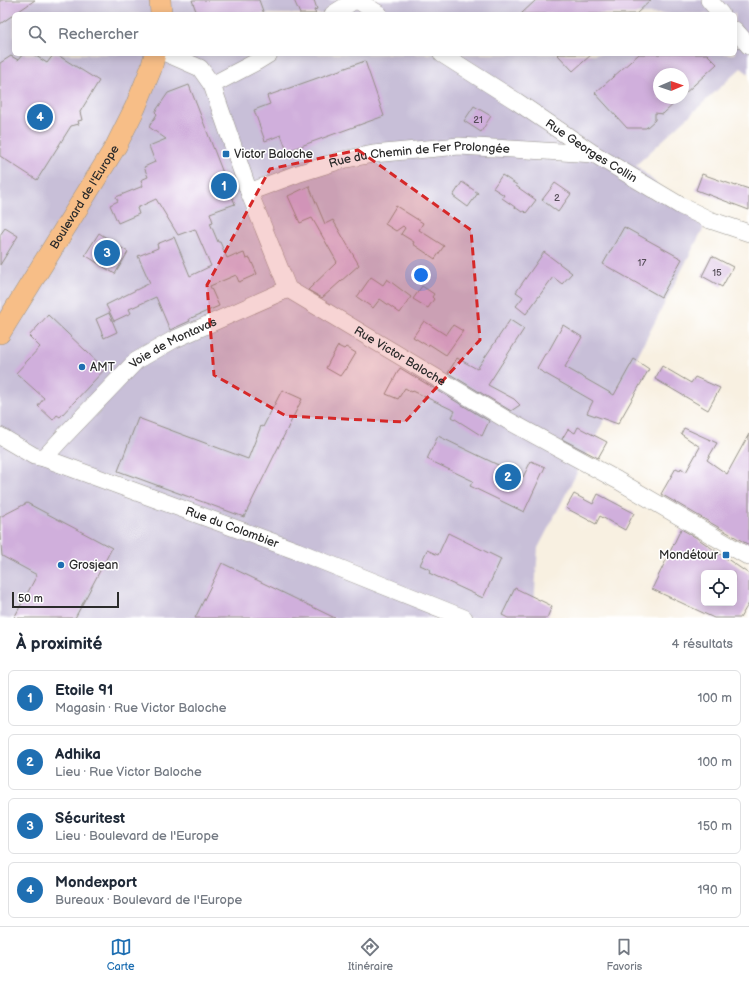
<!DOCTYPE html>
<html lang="fr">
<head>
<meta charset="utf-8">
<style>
	body { margin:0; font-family:"Balsamiq Sans",sans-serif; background:#f6f6f7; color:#1f2937 }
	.controls { position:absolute; right:12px; bottom:12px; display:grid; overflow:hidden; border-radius:6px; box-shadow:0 2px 10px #0003 }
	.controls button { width:36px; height:36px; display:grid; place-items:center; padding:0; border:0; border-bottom:1px solid #e0e1e3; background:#fff; color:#1f2937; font:20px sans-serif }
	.compass { position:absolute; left:653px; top:68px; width:36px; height:36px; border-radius:50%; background:#fff; box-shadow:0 2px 10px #0003; rotate:88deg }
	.scale { position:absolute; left:12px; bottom:10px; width:107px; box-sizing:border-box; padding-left:4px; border:2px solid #2b2b2b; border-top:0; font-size:11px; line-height:14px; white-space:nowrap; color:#2b2b2b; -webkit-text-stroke:3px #fff; paint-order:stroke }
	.you { position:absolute; left:421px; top:275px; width:14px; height:14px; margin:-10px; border:3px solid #fff; border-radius:50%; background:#1a73e8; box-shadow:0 0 0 6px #1a73e833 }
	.badge { display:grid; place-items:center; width:26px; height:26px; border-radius:50%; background:#1f6fb2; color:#fff; font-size:13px; font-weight:700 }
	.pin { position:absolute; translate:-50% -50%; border:2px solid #fff; box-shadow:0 1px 4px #0006 }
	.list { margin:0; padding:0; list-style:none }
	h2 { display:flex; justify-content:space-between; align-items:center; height:52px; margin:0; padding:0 16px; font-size:17px }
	h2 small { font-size:13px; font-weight:400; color:#747a83 }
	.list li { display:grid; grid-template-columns:26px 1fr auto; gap:12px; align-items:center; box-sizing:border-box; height:56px; margin:0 8px 8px; padding:0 8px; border:1px solid #e0e1e3; border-radius:6px }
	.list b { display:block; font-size:15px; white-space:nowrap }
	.list p { margin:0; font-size:13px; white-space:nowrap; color:#747a83 }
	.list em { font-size:13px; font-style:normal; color:#747a83 }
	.icon { flex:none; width:22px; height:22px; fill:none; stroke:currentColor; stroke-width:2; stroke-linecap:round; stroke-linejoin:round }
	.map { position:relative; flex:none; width:749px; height:618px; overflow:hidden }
	.search { position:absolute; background:#fff; box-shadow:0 2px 10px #0003; left:12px; right:12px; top:12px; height:44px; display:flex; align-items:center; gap:10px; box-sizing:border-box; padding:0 14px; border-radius:6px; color:#747a83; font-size:15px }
	.sheet { height:308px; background:#fff }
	nav { display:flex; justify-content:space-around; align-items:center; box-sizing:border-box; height:56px; border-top:1px solid #e0e1e3; background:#fff; font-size:11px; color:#747a83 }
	nav a { display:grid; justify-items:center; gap:2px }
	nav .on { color:#1f6fb2 }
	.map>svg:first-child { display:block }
</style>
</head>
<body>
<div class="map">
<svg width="749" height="618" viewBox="0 0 749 618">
	<rect width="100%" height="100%" fill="#fff"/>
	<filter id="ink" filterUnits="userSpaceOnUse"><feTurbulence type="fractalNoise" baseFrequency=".025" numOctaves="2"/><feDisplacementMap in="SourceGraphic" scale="8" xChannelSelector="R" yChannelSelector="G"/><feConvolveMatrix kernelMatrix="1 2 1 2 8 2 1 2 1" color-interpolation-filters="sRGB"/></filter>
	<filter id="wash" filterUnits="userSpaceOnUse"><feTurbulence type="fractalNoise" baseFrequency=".012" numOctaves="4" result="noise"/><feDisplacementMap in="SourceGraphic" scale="16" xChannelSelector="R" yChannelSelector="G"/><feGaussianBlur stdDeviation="0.9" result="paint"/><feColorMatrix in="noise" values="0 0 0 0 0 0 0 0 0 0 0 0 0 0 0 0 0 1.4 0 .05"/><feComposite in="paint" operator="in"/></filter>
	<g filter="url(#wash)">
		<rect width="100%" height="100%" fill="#f8f0e1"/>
		<path fill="#c8bfd8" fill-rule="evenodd" d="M0,0H749V74L741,68L636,165L704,227L538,548L533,618H0ZM14,14H735V54H14ZM659,74H683V98H659Z"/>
		<g id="blocks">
			<path fill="#d0afdc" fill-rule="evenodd" d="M0,0H35L0,24Z
				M192,0H259L264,14H197Z
				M294,0H314L317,9L314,10L316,14H300Z
				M536,0H651L636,14H521Z
				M23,54H33L47,63L54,54H56L99,81L80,112L82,120L78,121L79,124L71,126L37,180L0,156V63L11,56L18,60Z
				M557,54H592L573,71Z
				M639,54H707L717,64L683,95V74H659V98H680L663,114L655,113V120L646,128H627L595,93Z
				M365,61L384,116L287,151L281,135L265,141L254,110L270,104L267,96Z
				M189,85L235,204L210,213L213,222L210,223L218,242H220L227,258L236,254V256L244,253L246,259L250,258L257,274L239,282L236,275L210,286L219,306L189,319L190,321L170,330L156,297L129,309L131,313L114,321L106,305L150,283L138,256L158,248L157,244L174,237L190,276L211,266L195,229L178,235L156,199L137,208L139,214L118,223L110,205L118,201L116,197L143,186L141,180L148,177L144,167L155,162L149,146L166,139L149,127L157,114L155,112L168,93Z
				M474,106L491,116L481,132L464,121Z
				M702,174L736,186L737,185L749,189V210L696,190Z
				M502,175L517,185L516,186L536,200L526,213L524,211L522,212L502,198L504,195L493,188Z
				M462,182L478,193L468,207L453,196Z
				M555,183L571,194L558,212L542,200Z
				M309,186L325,224L333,220L359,265L322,298L308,290L337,262L312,218L300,223L288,196Z
				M396,206L423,223L419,230L444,246L435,259L413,244L414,242L401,234L405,228L403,226L396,231L385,224Z
				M624,227L682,259L661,297L603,264Z
				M5,228L18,236L0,265V235Z
				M99,233L128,252L115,274L85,255Z
				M544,252L572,273L562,284L553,277L526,314L516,306L523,297L516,292Z
				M712,256L733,267L722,287L702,276Z
				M371,277L383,285L387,279L411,297L400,313L380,299L373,308L357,297Z
				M422,286L434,294L432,297L434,299L428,308L413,299Z
				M109,313L117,332L104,338L96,319Z
				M48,315L105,369L60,417L57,415L53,420L38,406L44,398L16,373L40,347L29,336Z
				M510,320L524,329L488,385L514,399L520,405L511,411L448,373L457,358L477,369Z
				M424,321L446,335L453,325L463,331L446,355L429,344L428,346L413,337Z
				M563,325L582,337L565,367L614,395L634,359L649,369L618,424L587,413L593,401L539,370L537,368L545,354H547Z
				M338,346L344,349L346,347L356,353L346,370L345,369L340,376L326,368L330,360Z
				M662,366L691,383L695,377L720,388L708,410L655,379Z
				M400,368L489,421L482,436L452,417L455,411L413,391L412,392L405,388L398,399L386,394Z
				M282,390L302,399L244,517L118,471L138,418L248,459L261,426L263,427Z
				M578,427L607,442L598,458L562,439L568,429L575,433Z
				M684,428L717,443L707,460L727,474L749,434V545L661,494L676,468L680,470L681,468L686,472L700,447L681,434Z
				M438,436L523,477L531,461L545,467L524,512L470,486L473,481L427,459Z
				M574,494L593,504L598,494L634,513L625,530L600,516L596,524L566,508Z
				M27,503L112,548L75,618H14L37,575L2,556L0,534V517Z
				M681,529L697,538L749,574V603L740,618H714L652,589ZM704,573H734V603H704Z
				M448,533L501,559L483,598L429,573L431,570L420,565L427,550L438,555Z
				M222,563L335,618H195Z
				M515,588L552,606L547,618H508L502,615Z"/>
		</g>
	</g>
	<g filter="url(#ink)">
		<use href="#blocks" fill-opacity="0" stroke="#928e86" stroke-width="1"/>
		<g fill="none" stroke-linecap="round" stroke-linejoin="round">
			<g stroke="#928e86" stroke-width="18">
				<g id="minor">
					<path d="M357,0L379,14"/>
					<path d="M709,0L721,14"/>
					<path d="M333,14L355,0"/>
					<path d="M735,30L749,46"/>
					<path id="s1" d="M168,54L200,68L212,85L249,192L288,289L507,420L617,480L749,557"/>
					<path id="s2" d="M442,54L516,101L594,154L681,206L710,220L749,233"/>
					<path d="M212,85L256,62L269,54"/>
					<path id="s3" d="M249,192L297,174L342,160L373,154L459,146L594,154"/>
					<path id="s4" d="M0,436L34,456L44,458L297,551L464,618"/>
					<path id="s5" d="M44,458L65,435L136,361L173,340L288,289"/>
				</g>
			</g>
			<g stroke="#928e86" stroke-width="22">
				<g id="major">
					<path d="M160,0L161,14"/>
					<path id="s6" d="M0,333L116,146L135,108L151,69L155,54"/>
				</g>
			</g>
			<use href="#minor" stroke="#fff" stroke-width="17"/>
			<use href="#major" stroke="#f7be87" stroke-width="21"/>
		</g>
	</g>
	<path fill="#d62828" fill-opacity="0.2" stroke="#d62828" stroke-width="3" stroke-dasharray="8 5" stroke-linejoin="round" d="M358,150L471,230L480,340L405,422L286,416L214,375L207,285L270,169Z"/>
	<g fill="#1f6fb2" stroke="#fff" stroke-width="1.5">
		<rect x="222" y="150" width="8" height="8" rx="2"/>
		<circle cx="82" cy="367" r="4"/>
		<rect x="722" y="551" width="8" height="8" rx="2"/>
		<circle cx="61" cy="565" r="4"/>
	</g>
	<g text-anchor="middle" stroke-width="3" stroke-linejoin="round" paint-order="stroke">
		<g font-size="10" fill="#544c57">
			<text x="478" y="123">21</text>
			<text x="557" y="201">2</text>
			<text x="642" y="266">17</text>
			<text x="717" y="276">15</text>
		</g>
		<g font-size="12" fill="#2b2b2b" stroke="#fff">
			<text dy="4" stroke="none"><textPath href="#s2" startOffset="178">Rue Georges Collin</textPath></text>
			<text dy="4" stroke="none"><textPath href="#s3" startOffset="176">Rue du Chemin de Fer Prolongée</textPath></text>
			<text dy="4" stroke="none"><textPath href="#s6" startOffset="160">Boulevard de l'Europe</textPath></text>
			<text dy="4" stroke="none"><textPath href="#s5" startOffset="175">Voie de Montavas</textPath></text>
			<text dy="4" stroke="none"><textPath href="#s1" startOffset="404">Rue Victor Baloche</textPath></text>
			<text dy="4" stroke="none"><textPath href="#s4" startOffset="250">Rue du Colombier</textPath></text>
		</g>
		<g font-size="12" fill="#2b2b2b" stroke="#fff" text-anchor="start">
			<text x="234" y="158">Victor Baloche</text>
			<text x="90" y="371">AMT</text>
			<text x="718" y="559" text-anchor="end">Mondétour</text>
			<text x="69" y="569">Grosjean</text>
		</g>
	</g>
</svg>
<div class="controls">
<button><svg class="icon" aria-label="locate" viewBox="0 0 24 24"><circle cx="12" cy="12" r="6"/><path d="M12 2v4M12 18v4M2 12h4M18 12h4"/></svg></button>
</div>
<svg class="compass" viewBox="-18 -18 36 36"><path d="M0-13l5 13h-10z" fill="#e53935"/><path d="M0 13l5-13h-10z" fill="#747a83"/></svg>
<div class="scale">50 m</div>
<div class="you"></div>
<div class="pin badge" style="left:224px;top:186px">1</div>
<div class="pin badge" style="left:508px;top:477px">2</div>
<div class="pin badge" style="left:107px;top:253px">3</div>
<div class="pin badge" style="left:40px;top:117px">4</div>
<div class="search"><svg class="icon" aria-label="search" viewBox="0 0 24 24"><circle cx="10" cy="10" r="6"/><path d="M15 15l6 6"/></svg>Rechercher</div>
</div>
<section class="sheet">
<h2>À proximité<small>4 résultats</small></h2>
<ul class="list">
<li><span class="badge">1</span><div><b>Etoile 91</b><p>Magasin · Rue Victor Baloche</p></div><em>100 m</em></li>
<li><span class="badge">2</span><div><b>Adhika</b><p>Lieu · Rue Victor Baloche</p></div><em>100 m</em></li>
<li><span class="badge">3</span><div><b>Sécuritest</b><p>Lieu · Boulevard de l'Europe</p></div><em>150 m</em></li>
<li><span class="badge">4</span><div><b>Mondexport</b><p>Bureaux · Boulevard de l'Europe</p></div><em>190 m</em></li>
</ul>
</section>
<nav>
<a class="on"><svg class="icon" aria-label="map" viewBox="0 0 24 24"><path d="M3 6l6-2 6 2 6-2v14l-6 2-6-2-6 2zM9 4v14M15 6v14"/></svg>Carte</a>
<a><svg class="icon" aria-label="directions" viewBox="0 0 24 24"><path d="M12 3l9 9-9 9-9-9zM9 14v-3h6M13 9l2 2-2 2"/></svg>Itinéraire</a>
<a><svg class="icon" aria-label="saved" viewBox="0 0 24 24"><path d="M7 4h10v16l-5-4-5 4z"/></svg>Favoris</a>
</nav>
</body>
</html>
